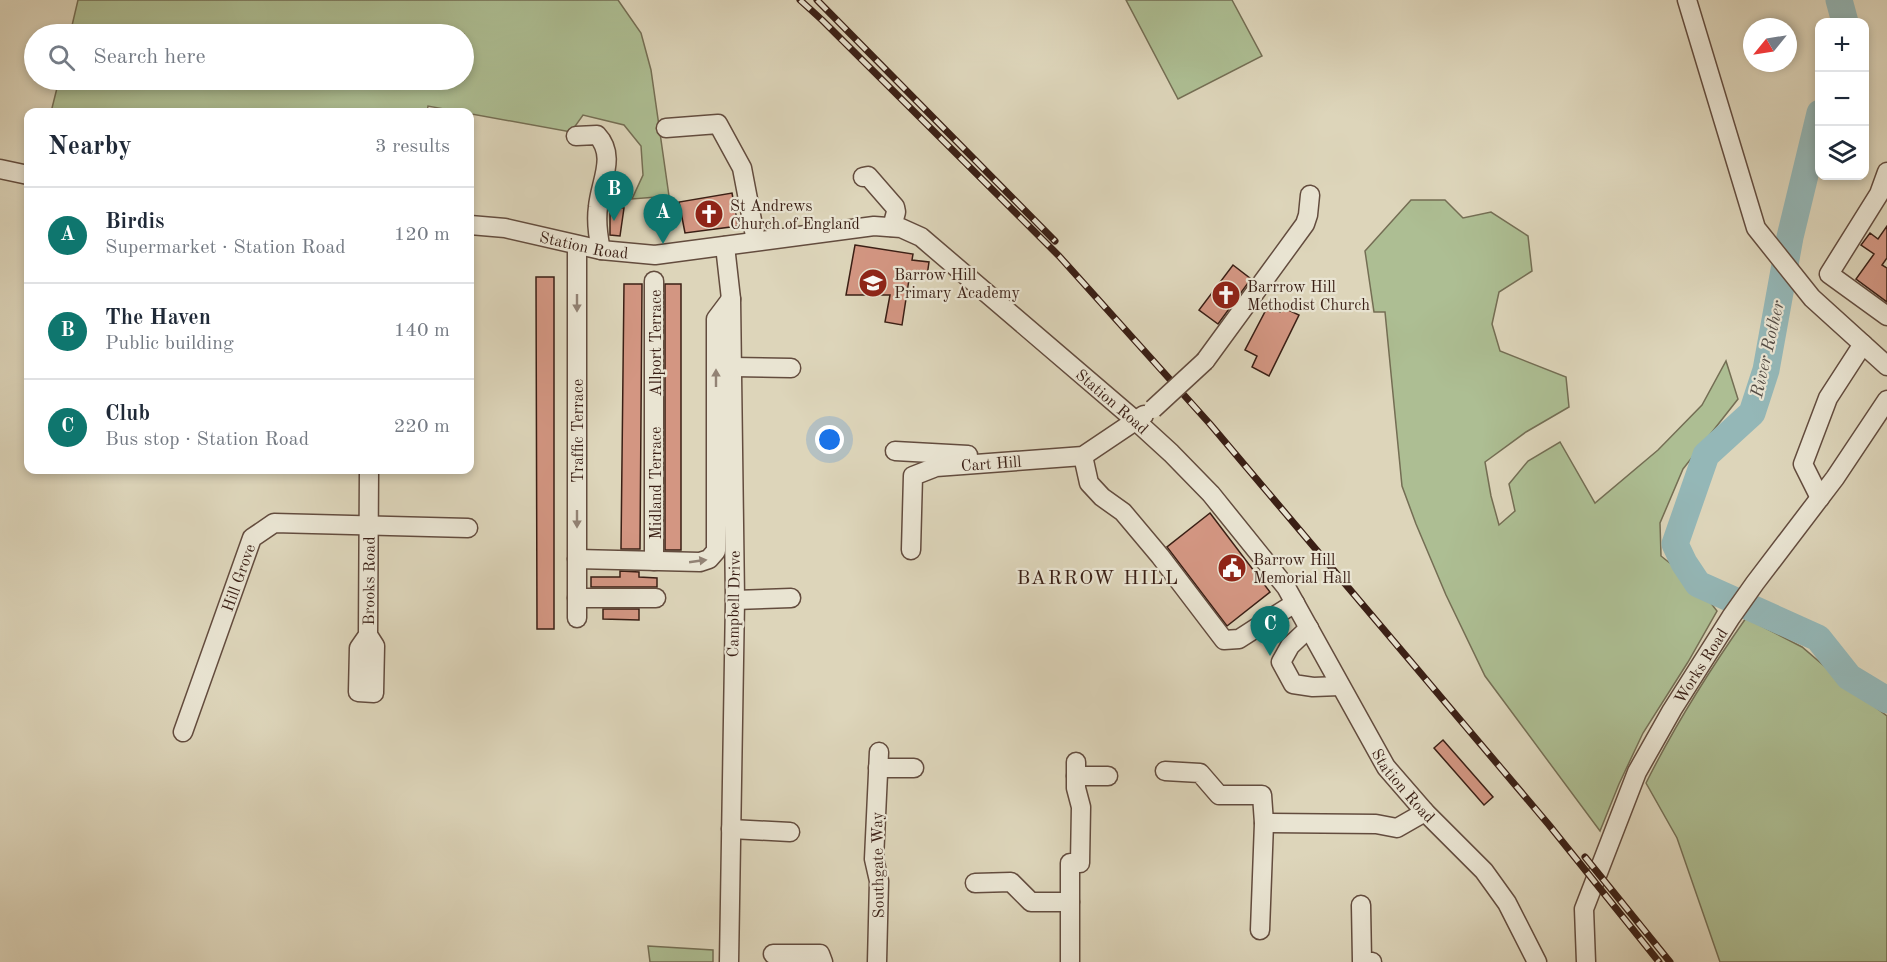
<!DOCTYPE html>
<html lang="en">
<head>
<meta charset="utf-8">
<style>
	body { margin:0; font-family:"Old Standard TT",serif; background:#f2f2f3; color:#1f2937 }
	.controls { position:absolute; right:18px; top:18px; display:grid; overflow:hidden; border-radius:12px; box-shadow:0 3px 9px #0003 }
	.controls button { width:54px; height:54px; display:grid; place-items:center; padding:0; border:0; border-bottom:2px solid #e0e1e3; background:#fff; color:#1f2937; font:30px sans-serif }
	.compass { position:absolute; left:1743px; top:18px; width:54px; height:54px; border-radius:50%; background:#fff; box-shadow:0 3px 9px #0003; rotate:240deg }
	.you { position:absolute; left:830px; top:440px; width:21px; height:21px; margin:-15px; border:4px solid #fff; border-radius:50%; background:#1a73e8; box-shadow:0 0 0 9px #1a73e833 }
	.badge { display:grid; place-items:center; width:39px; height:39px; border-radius:50%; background:#0f766e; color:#fff; font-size:20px; font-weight:700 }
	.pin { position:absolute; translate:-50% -50px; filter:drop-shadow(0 2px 3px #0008) }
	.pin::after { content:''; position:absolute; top:32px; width:21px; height:18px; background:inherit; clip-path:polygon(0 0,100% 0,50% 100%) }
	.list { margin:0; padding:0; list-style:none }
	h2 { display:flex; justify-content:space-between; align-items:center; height:78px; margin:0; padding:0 24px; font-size:26px }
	h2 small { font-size:20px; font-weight:400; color:#747a83 }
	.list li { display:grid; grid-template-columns:39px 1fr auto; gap:18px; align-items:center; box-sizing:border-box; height:96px; padding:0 24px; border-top:2px solid #e0e1e3 }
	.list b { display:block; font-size:22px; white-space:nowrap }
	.list p { margin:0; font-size:20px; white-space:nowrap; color:#747a83 }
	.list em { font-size:20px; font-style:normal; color:#747a83 }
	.icon { flex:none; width:33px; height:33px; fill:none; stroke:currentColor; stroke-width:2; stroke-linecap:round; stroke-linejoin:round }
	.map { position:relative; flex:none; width:1887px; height:962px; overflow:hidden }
	.search { position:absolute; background:#fff; box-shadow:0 3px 9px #0003; left:24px; top:24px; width:450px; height:66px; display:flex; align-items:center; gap:15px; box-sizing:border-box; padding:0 21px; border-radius:33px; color:#747a83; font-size:22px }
	.panel { position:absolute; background:#fff; box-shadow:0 3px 9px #0003; left:24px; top:108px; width:450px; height:366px; border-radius:12px }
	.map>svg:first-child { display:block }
</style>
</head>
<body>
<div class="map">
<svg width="1887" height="962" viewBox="0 0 1887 962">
	<rect width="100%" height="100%" fill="#ddd5ba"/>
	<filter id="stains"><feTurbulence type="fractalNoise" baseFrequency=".00333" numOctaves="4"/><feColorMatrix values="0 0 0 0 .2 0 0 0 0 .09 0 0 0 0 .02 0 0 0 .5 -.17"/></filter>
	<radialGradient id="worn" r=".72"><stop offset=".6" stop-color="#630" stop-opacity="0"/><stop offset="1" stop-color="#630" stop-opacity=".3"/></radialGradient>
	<path fill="#adbe93" stroke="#746e54" stroke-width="1.5" d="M78,0H618L641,33L651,70L669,196L632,199L643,175L641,146L624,125L583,115L571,132L428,106L427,112H51L59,80H464V34H70Z
		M1126,0H1232L1262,56L1178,99Z
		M1411,200H1445L1463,218L1491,212L1528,236L1532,271L1499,292L1492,324L1500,351L1566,377L1569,407L1526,432L1485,462L1491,496L1499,525L1515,511L1509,484L1528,461L1560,442L1595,503L1658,450L1702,405L1726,361L1738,399L1683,469L1660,523L1661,556L1697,585L1717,611L1688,662L1643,733L1619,784L1600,831L1485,676L1446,595L1416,524L1402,486L1385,312H1374L1365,251Z
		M1746,618L1802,647L1851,689L1887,716V962H1720L1677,838L1646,783C1675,725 1709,671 1746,618Z
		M648,946L713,950V962H650Z"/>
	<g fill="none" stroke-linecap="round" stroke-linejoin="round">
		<path stroke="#94b7b7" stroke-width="27" d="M1839,0L1845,22
			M1820,113L1790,237L1766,370L1752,413L1706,455L1675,544L1684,563L1698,584L1818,638L1849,677L1887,700"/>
	</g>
	<path fill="#d39682" stroke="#3a1f15" stroke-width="1.5" d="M732,193L738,226L685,233L679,202Z
		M610,206L624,208L620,236L610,235Z
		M1887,226V258L1882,265L1887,268V302L1856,279L1874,254L1861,245L1870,233L1878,239Z
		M855,245L913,254L912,260L929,262L927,276L910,273L902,325L885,322L890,295H846Z
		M1233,265L1251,279L1218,324L1199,310Z
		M536,277H554V629H537Z
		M624,284H642L640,549H621Z
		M665,284H681V550H665Z
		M1268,306L1280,312L1282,307L1299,315L1269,376L1252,367L1257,356L1245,350Z
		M1210,513L1270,592L1227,626L1167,547Z
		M620,571L639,572V577L657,578V587H591V577H620Z
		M603,609H639V620L603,619Z
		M1443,740L1493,797L1484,805L1434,748Z"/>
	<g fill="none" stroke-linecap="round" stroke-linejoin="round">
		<g stroke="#634c3e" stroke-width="21">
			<g id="minor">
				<path d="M1687,0L1756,228L1812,298L1887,366"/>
				<path d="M666,128L718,124L742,168L756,241"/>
				<path d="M576,136L597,135C617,156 600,182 598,207C596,221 598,236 601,250"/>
				<path d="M0,169L28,175"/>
				<path d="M1887,172L1879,194L1829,274L1887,316"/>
				<path d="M863,177L868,176L895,207L896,212L892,227"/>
				<path id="s1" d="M470,225L505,228L601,250L655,255L874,226L901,228L921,237L1136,421L1171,453L1211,494L1286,587L1386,767L1425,812L1484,871L1507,903L1537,962"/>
				<path d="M725,246L731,299L735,600L729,962"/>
				<path d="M1205,361L1305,224L1308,215L1310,195"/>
				<path d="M732,367L791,368"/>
				<path d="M895,451L968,455"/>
				<path d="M1083,456L1089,483L1102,497L1123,512L1160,556L1224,640L1239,639L1295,603"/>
				<path d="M1820,498L1803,464L1828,398L1863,344"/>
				<path id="s2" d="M911,550L913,476L936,467L1083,456L1144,415"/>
				<path d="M577,559L700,562L709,559L716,551V319L731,299"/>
				<path d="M654,561V281"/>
				<path d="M577,598H656"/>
				<path d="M735,600L791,598"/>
				<path d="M577,618V245"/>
				<path d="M1309,628L1290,646L1281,662L1293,684L1313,687L1340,686"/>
				<path id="s3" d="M368,635L359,648L358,692L374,693L375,646L368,635L369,470"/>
				<path id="s4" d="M183,732L252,538L274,523L468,528"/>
				<path d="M878,768H914"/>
				<path d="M1165,771L1200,773L1219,795H1262L1264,823L1260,930"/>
				<path d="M1076,776H1108"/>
				<path d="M1264,823L1376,824L1397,828L1425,812"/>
				<path d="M731,829L790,832"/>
				<path d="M975,883L1011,882L1031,902H1070"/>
				<path d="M1361,905L1362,961L1372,962"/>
				<path d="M773,954H820L823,962"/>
				<path d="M877,962L879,881L874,859L879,752"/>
				<path d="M1070,962V863H1080L1081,807L1076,788V762"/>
				<path id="s5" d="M1586,962L1584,909L1637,772L1672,710L1731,617L1755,583L1835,478L1887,400"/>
			</g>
		</g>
		<use href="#minor" stroke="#e9e4d2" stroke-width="18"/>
		<g stroke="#3a1f15" stroke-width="7">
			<path id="rail" d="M800,0L822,20L1059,256L1210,424L1549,825L1659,962
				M817,0L1055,241
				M1585,857L1670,962"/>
		</g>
		<use href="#rail" stroke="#e9e4d2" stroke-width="4.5" stroke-dasharray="14" stroke-linecap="butt"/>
		<g stroke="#634c3e" stroke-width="21" stroke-linecap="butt">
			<path id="minor-bridge" d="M1153,409L1205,361"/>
		</g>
		<use href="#minor-bridge" stroke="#e9e4d2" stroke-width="18"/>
	</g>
	<defs><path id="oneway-solid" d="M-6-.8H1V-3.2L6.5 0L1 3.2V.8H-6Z" transform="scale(1.5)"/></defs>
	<g fill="#928274">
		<use href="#oneway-solid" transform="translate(577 303) rotate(90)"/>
		<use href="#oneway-solid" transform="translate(716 378) rotate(-90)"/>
		<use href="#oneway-solid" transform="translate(577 519) rotate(90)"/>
		<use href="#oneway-solid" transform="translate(698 561) rotate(-8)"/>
	</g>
	<defs>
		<g id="church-disc" transform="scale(1.5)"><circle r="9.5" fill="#8f2418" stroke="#e9e4d2"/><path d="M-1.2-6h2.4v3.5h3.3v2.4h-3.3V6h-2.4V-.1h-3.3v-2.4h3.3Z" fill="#fff"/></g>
		<g id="school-disc" transform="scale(1.5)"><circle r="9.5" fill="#8f2418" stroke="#e9e4d2"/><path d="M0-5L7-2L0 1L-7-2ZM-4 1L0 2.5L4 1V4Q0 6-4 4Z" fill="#fff"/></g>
		<g id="civic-disc" transform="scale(1.5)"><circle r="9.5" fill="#8f2418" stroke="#e9e4d2"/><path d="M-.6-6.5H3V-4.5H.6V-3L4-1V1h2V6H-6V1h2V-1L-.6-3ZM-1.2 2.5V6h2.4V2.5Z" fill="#fff"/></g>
	</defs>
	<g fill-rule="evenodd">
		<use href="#church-disc" x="709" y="214"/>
		<use href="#school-disc" x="873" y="283"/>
		<use href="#church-disc" x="1226" y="295"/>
		<use href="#civic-disc" x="1232" y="568"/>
	</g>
	<g text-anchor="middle" stroke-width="4.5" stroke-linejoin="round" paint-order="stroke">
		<g font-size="16" fill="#3a1f15" stroke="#e9e4d2" text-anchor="start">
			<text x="730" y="211">St Andrews<tspan x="730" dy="18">Church of England</tspan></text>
			<text x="894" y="280">Barrow Hill<tspan x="894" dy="18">Primary Academy</tspan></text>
			<text x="1247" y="292">Barrrow Hill<tspan x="1247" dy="18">Methodist Church</tspan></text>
			<text x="1253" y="565">Barrow Hill<tspan x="1253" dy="18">Memorial Hall</tspan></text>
		</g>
		<g font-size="16" fill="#3a1f15" stroke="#e9e4d2">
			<text dy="6" stroke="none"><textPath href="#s1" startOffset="116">Station Road</textPath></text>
			<text transform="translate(655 343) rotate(-90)" y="6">Allport Terrace</text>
			<text dy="6" stroke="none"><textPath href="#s1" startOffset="710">Station Road</textPath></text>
			<text transform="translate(577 431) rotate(-90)" y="6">Traffic Terrace</text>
			<text dy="6" stroke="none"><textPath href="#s2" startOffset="154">Cart Hill</textPath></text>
			<text transform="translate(655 483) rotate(-90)" y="6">Midland Terrace</text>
			<text dy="6" stroke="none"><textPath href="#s4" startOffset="164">Hill Grove</textPath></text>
			<text dy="6" stroke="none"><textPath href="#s3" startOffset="190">Brooks Road</textPath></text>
			<text transform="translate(733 604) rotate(-89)" y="6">Campbell Drive</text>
			<text dy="6" stroke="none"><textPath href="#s5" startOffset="324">Works Road</textPath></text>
			<text dy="6" stroke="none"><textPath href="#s1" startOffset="1196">Station Road</textPath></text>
			<text transform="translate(877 865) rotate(-91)" y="6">Southgate Way</text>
		</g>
		<g font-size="18" font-style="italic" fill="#554d46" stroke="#e9e4d2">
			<text transform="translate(1767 349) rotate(-77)" y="6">River Rother</text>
		</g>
		<g font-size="20" letter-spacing="1.5" fill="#3a1f15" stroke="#e9e4d2">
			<text x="1098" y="584">BARROW HILL</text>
		</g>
	</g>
	<rect width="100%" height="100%" filter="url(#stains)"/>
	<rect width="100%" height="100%" fill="url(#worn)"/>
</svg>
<div class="controls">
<button>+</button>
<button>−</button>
<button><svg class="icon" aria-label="layers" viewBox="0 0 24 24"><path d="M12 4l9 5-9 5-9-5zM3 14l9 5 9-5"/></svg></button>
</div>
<svg class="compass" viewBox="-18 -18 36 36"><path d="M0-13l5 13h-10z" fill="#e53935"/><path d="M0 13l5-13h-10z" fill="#747a83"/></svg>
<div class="you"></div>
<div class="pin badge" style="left:663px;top:244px">A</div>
<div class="pin badge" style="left:614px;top:221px">B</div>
<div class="pin badge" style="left:1270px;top:656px">C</div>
<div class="search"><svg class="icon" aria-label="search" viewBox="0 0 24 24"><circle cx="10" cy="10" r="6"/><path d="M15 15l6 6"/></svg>Search here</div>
<section class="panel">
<h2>Nearby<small>3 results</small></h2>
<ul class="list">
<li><span class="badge">A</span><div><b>Birdis</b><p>Supermarket · Station Road</p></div><em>120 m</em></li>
<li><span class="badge">B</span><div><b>The Haven</b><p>Public building</p></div><em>140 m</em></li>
<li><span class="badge">C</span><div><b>Club</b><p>Bus stop · Station Road</p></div><em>220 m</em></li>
</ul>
</section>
</div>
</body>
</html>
